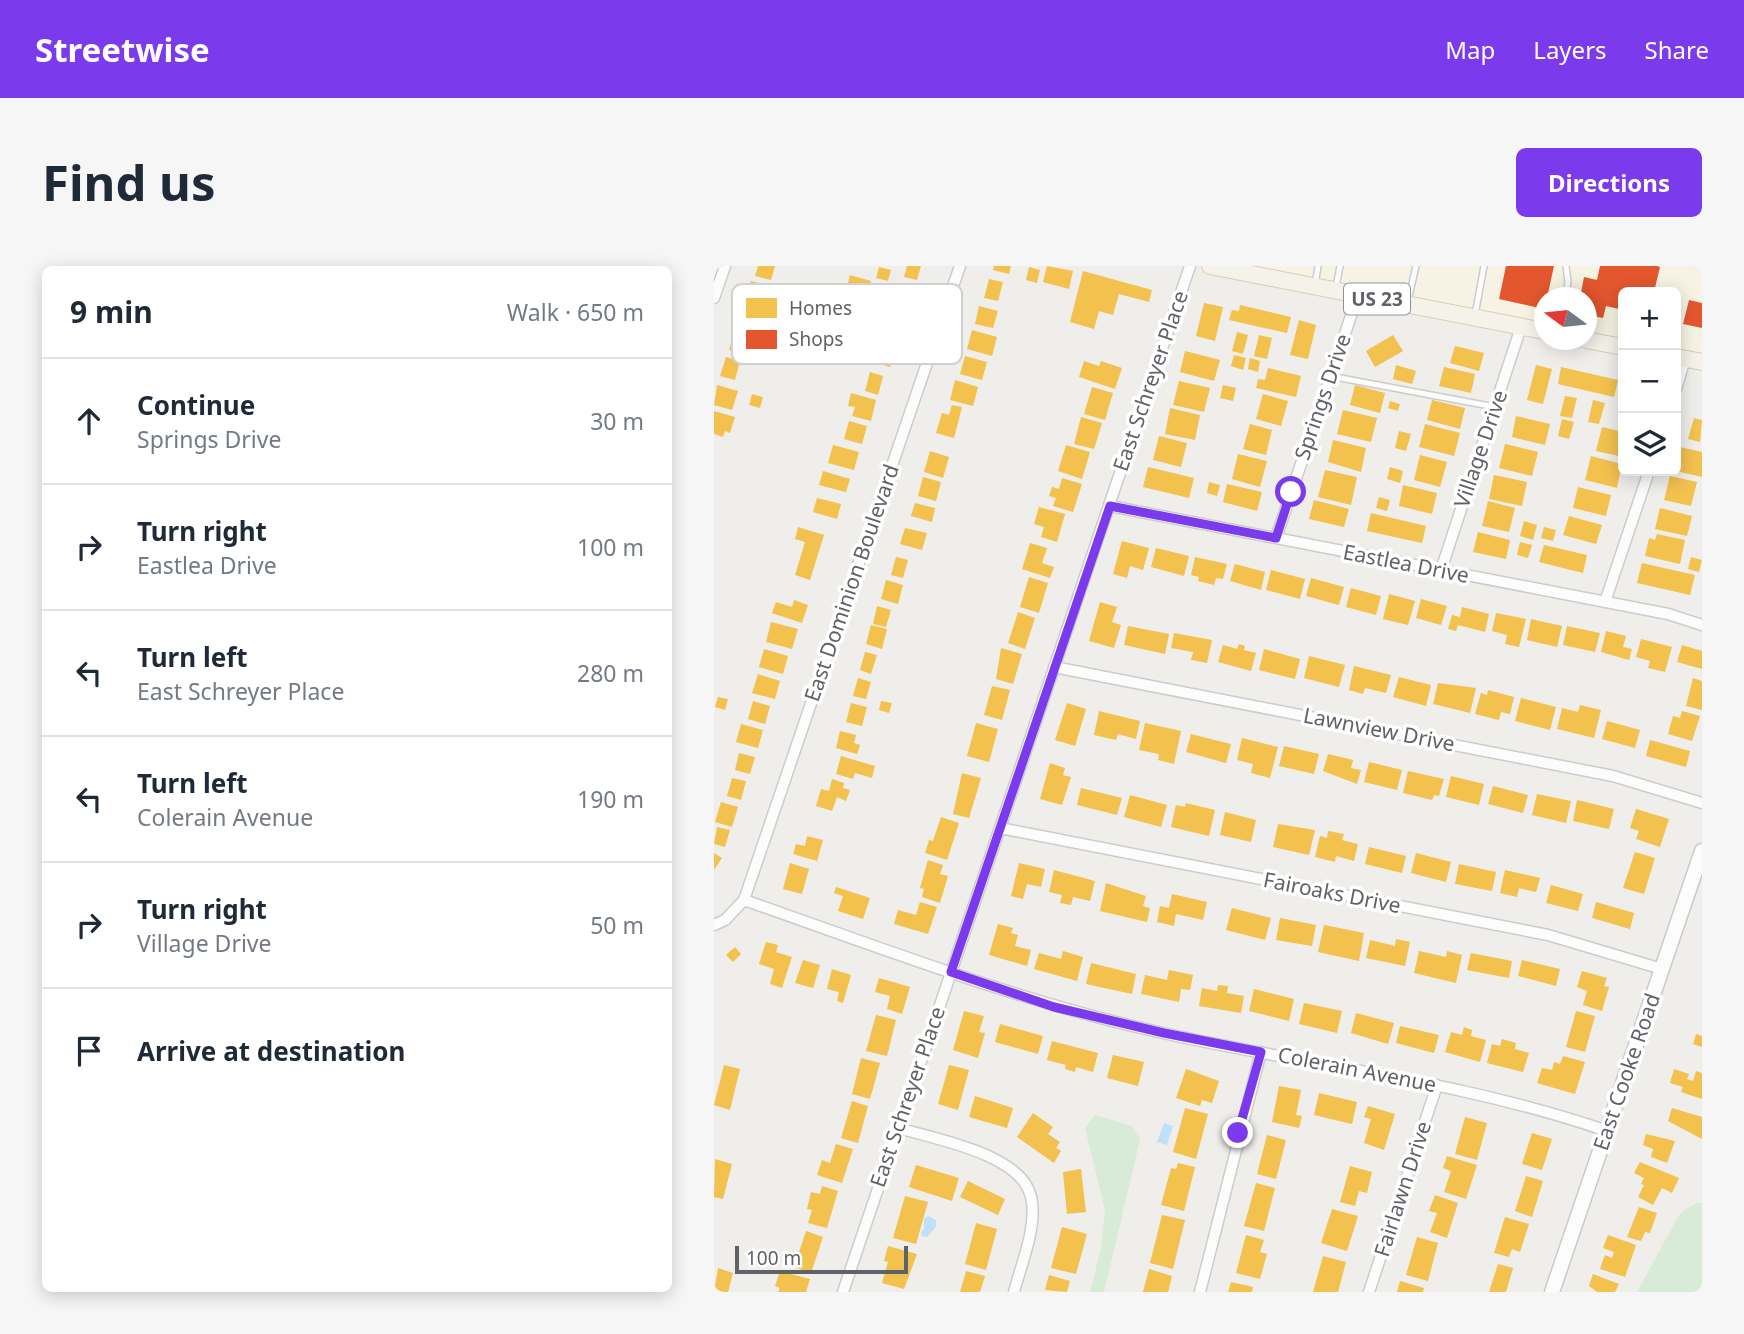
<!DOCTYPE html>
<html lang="en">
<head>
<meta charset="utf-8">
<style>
	body { margin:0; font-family:"Noto Sans",sans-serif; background:#f6f6f7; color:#1f2937 }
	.controls { position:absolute; right:21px; top:21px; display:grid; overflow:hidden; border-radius:10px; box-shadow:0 4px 18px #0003 }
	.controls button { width:63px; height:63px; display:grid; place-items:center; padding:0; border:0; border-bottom:2px solid #e0e1e3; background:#fff; color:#1f2937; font:35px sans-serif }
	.compass { position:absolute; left:820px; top:21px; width:63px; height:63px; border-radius:50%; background:#fff; box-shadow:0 4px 18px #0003; rotate:285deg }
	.scale { position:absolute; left:21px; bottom:18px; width:173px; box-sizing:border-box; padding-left:7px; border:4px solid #5f6368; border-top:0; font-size:19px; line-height:24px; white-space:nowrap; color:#5f6368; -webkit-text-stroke:5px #fff; paint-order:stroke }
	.stop { position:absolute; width:21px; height:21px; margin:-16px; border:5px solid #7c3aed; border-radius:50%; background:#fff }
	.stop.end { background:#7c3aed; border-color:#fff; box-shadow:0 2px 7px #0008 }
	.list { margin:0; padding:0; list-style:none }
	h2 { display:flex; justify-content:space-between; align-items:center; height:91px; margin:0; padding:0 28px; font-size:30px }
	h2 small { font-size:23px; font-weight:400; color:#747a83 }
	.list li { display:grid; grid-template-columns:46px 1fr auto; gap:21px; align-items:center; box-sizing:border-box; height:126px; padding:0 28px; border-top:2px solid #e0e1e3 }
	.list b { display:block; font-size:26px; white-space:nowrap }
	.list p { margin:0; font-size:23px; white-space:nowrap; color:#747a83 }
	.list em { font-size:23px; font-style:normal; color:#747a83 }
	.icon { flex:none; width:38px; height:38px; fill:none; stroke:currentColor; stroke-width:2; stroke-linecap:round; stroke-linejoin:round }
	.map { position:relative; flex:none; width:988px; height:1026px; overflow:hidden; border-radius:10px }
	header { display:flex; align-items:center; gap:42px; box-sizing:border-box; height:98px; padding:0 35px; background:#7c3aed; color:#fff }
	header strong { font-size:33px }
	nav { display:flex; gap:38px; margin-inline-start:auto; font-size:24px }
	.intro { display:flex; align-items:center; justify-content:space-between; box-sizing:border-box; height:168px; padding:0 42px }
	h1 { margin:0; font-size:49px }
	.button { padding:18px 32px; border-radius:10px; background:#7c3aed; color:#fff; font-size:24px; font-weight:700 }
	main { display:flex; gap:42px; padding:0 42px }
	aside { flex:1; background:#fff; border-radius:10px; box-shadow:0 4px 18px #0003 }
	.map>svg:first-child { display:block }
</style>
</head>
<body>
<header>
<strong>Streetwise</strong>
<nav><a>Map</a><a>Layers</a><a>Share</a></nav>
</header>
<div class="intro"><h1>Find us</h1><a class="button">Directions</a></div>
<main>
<aside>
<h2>9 min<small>Walk · 650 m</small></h2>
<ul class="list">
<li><svg class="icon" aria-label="ahead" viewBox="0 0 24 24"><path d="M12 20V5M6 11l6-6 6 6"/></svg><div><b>Continue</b><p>Springs Drive</p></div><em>30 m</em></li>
<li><svg class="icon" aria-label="right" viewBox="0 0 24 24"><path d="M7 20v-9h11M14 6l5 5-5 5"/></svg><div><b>Turn right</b><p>Eastlea Drive</p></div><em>100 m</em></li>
<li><svg class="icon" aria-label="left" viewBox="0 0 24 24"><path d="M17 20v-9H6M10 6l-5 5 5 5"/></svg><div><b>Turn left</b><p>East Schreyer Place</p></div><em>280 m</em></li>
<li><svg class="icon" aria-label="left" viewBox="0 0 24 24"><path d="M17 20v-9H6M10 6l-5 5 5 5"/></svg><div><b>Turn left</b><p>Colerain Avenue</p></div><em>190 m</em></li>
<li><svg class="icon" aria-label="right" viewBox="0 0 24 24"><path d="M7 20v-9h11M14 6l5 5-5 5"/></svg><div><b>Turn right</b><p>Village Drive</p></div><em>50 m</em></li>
<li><svg class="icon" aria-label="arrive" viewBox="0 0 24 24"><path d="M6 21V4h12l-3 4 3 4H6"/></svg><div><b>Arrive at destination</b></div></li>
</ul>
</aside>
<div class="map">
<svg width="988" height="1026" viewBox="0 0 988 1026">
	<rect width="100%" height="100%" fill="#efeeea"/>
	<path fill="#f7f3e4" d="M502,0H976L988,4V95L962,90V26H909V80L873,73L872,32H830V65Z"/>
	<path fill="#d8ebd6" d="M381,849L418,860L426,874L390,1026H376L387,982L391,944L371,862Z
		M983,937H988V1026H923L964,951L970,944Z"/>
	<path fill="#bfe0f9" d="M450,857L459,860L453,879L443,876Z
		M214,950L222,954V961L213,971L208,970L207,966L210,963V953Z"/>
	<path fill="#f2c14e" d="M44,0H61L57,14L41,10Z
		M193,0H207L203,14L190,11Z
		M280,0H297L295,8L279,4Z
		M333,0L359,5L355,23L329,16Z
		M165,1L177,4L174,15L162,12Z
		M315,1L326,4L323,17L312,14Z
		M369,5L438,24L435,36L405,28L399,49L385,45L380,63L356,56Z
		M136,9L157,15L154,26L133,21Z
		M275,13L289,16L284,35L270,32Z
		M37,15L57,20L52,42L31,36Z
		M490,37L509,41L501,75L482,70Z
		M526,39L577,51L573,67L515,54L518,44L525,45Z
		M265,40L284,45L279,62L261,58Z
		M585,54L602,59L594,93L576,89Z
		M258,64L283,71L278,90L253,83Z
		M523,66L534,69L529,88L518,85Z
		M20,67L41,73L36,90L15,84Z
		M545,69L558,72L553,93L540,90Z
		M679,69L689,85L661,101L652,85Z
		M741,80L770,87L765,105L736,97Z
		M163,81L180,86L176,101L159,96Z
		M471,85L506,94L500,115L466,106Z
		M520,89L532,92L529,104L517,100Z
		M251,90L273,96L268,114L246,108Z
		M12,91L26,95L21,114L6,110Z
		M536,92L546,95L544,106L534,103Z
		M370,95L385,100L387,95L408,102L401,123L365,111Z
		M682,99L702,105L698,118L679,113Z
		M822,99L838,103L829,138L813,134Z
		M730,101L761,108L757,127L725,120Z
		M847,101L904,114L900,131L844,118Z
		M554,102L587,110L582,131L542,122L544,113L551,114Z
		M156,106L169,110L164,129L151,125Z
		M241,114L264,121L259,140L236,134Z
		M465,115L496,122L490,146L459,139Z
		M3,119L24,125L18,144L0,139Z
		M509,119L522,122L519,135L506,132Z
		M641,119L671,127L666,147L636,139Z
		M378,121L399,127L391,154L370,148Z
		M137,127L162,134L157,155L138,150L141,141L134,140Z
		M38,128L49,131L46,142L35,139Z
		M549,128L574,135L567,160L542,153Z
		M851,130L863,132L858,152L846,150Z
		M718,134L751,142L746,163L713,154Z
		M879,134L891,137L885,158L874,156Z
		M676,135L686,138L684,145L674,142Z
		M238,139L248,141L240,172L222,167L228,147L235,149Z
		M456,142L486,149L481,174L451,168Z
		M629,144L663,152L657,176L623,168Z
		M0,145L21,151L16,167L11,165L9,171L0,168Z
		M802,150L836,158L831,179L798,171Z
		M367,151L388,157L380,183L360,178Z
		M980,152L988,154L986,176L974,173Z
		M848,153L860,156L855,173L844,170Z
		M135,155L153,160L148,178L130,173Z
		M536,158L558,164L552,189L529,183Z
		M711,158L746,167L740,190L705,181Z
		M888,161L909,166V191L882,185Z
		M685,165L697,168L692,185L681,182Z
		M445,170L473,177L467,201L439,194Z
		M619,174L652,182L647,206L614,196Z
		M791,178L824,186L818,210L785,202Z
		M119,179L145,186L140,204L114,197Z
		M352,179L376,186L368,213L344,205Z
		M966,181L988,186V211L962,205Z
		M216,185L235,191L229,212L210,206Z
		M524,188L553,195L546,221L518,213Z
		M706,189L733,196L726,221L700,214Z
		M877,190L908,198L903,222L871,214Z
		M434,201L480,212L475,232L429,221Z
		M676,201L689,205L686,217L673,213Z
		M611,204L643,211L637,239L604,231Z
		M109,205L136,213L132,226L105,219Z
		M780,209L813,216L808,240L775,233Z
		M956,210L983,216L977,240L950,234Z
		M209,211L227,216L222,235L204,230Z
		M348,212L368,218L359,246L339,240L342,232L335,230L338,221L345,223Z
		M495,216L506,219L503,230L493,227Z
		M513,218L548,226L543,245L509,236Z
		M689,219L723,227L718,248L685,240Z
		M864,221L897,229L892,250L859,242Z
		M665,231L676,234L673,245L662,242Z
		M103,232L127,238L123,253L99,246Z
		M600,234L635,243L630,261L595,253Z
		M774,235L801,242L795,266L768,260Z
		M201,237L221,242L218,256L197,250Z
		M325,241L351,248L343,276L327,271L330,261L320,258Z
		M946,242L978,250L973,270L941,263Z
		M657,247L712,260L708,277L653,265Z
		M855,250L888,259L882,278L849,269Z
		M810,255L823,259L819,274L806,270Z
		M84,261L110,269L96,314L81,309L91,276L81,273Z
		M830,261L842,264L839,275L827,272Z
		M191,262L213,267L208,284L186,278Z
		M764,266L796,274L792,293L759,286Z
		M943,268L971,274L966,298L931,290L935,272L941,274Z
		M408,275L435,282L429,304L416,300L413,312L399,308Z
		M806,276L818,279L814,292L803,289Z
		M316,277L333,282L328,297L340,301L336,312L308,303Z
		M830,279L873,289L869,307L825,296Z
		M442,282L475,290L470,310L437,301Z
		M182,291L194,294L189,312L177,309Z
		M481,291L513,298L509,313L502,312L500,319L484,315L485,311L477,309Z
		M977,291L988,294L985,306L974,303Z
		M928,297L981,309L976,329L923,317Z
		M521,298L551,306L547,324L516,315Z
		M557,304L591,313L586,333L552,324Z
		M315,311L334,317L325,347L306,341Z
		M597,312L630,321L625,339L592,330Z
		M172,314L189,319L184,338L167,333Z
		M637,322L667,330L662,349L632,341Z
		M675,328L701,335L694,359L669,353Z
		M707,333L733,340L727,359L702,352Z
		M80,334L94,339L88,357L58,347L62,336L78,341Z
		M386,336L403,341L398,356L407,359L400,382L375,375Z
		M163,340L177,344L172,361L159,358Z
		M748,341L775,348L771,366L744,359L742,365L734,363L738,349L746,351Z
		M304,346L321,352L311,383L294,377Z
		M782,347L812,353L805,381L791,378L793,369L778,365Z
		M817,353L848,360L843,381L813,374Z
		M57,356L84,363L78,383L52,376Z
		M157,359L173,363L168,383L152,378Z
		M414,360L455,368L451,388L410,379Z
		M853,360L886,367L881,386L849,379Z
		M892,365L912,370L909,381L918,383L915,394L887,386Z
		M460,367L498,374L493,397L477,394L479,386L457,382Z
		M927,373L958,381L951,406L934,402L936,395L922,391Z
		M525,378L531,380L530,384L542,387L537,405L504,396L509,379L523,383Z
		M968,379L988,385V403L963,396Z
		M287,382L308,388L299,418L282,413Z
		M50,383L74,390L69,408L45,401Z
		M550,383L586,393L581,413L545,404Z
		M151,386L163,389L157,408L146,404Z
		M595,390L631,399L625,421L590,412Z
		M640,400L677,409L672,427L651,422L649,428L635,424Z
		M44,408L66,415L61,433L38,427Z
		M685,411L717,419L712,440L679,431Z
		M144,412L157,416L152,433L139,430Z
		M979,412L988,415V444L972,440Z
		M724,417L762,422L756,447L719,438Z
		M278,420L296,424L288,454L270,449Z
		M774,424L800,431L796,448L787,446L785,454L761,448L767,427L773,429Z
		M4,431L14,433L11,444L1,441Z
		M807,432L842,441L836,464L801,455Z
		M39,435L56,440L51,458L34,453Z
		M167,435L178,437L175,447L165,444Z
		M137,437L153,441L148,460L132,456Z
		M353,437L372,443L361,480L341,474Z
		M866,439L887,444L880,472L843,463L848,442L864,446Z
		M385,445L426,455L422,473L404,468L402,474L380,469Z
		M968,445L986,450L978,475L954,468L959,450L966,452Z
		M893,455L926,464L921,482L888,473Z
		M262,457L284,463L275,496L253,490Z
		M431,457L467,465L460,498L444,494L445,488L425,484Z
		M27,458L49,464L44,482L22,476Z
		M126,465L142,469L140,477L146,479L143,488L122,482Z
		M477,468L517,478L512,497L472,486Z
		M528,472L564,481L556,512L537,507L539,498L523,494Z
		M936,474L976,485L972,501L932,490Z
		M570,480L605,488L600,508L565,500Z
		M25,487L41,491L36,508L21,504Z
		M614,488L639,494L637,502L647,504L643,518L609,505Z
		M127,490L161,500L158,512L141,507L139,513L122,508Z
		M655,496L688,504L683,524L650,516Z
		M336,497L351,502L349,509L357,511L348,539L326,533Z
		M694,505L730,513L725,530L720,529L718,534L689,527Z
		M248,507L267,512L255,552L239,548Z
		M737,510L770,518L765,539L732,531Z
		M18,512L32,515L27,534L13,530Z
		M118,513L130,517L129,522L136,524L132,535L123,531L118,545L102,540L107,523L115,525Z
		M779,520L814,529L809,547L774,538Z
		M367,522L408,532L403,549L363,539Z
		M823,528L857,535L852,557L818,549Z
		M416,529L453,539L447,561L410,551Z
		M863,534L900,543L895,563L859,555Z
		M7,536L24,541L18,561L1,556Z
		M472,537L501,544L495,570L457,561L462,539L471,541Z
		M922,543L955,553L946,581L922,573L925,565L916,562Z
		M511,546L542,554L537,576L506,569Z
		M227,551L245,557L233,594L211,587L215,574L219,575Z
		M564,558L601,564L595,589L559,581Z
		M3,561L16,564L11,581L0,578Z
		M614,565L630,568L628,574L644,578L640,595L622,590L621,596L601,591L606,570L613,572Z
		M93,570L109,574L103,595L79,588L82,578L91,580Z
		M655,581L692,590L688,607L651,598Z
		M921,586L941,592L930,628L909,622Z
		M0,587L8,592L0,604Z
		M702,587L737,596L732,616L697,607Z
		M214,594L229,599L226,608L234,610L226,637L208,631L210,623L206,622Z
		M76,597L95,603L88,628L69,623Z
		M305,597L331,603L327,621L313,618L309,633L297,630Z
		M745,598L782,606L778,625L741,618Z
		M340,604L381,615L376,635L359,631L357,639L346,637L348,629L335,626Z
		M791,604L826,612L822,626L805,622L803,631L786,627Z
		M392,617L432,630L429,640L436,642L433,656L386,645Z
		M837,619L869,628L864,645L832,637Z
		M122,621L156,632L149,653L124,645L129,630L120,627Z
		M458,628L493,636L489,654L462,648L460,660L443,656L446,640L455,642Z
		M206,636L223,641L214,668L180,658L184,644L202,649Z
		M882,636L920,647L916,663L878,652Z
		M518,642L557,652L551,674L512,664Z
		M566,652L602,659L598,680L562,674Z
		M284,658L299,662L297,667L304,669L301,680L317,684L313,700L275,689Z
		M610,659L650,667L645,695L604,686Z
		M682,673L696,676L691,700L652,692L656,674L681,680Z
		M52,676L64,679L62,686L78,691L68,722L56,718L60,703L45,698Z
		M21,681L27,688L19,696L12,689Z
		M349,685L369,691L363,715L320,703L325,687L347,693Z
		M705,685L732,691L733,685L748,689L742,717L700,707Z
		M757,687L798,695L795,712L753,704Z
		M89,694L106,699L99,722L81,717Z
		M808,694L846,703L842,720L804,710Z
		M377,697L422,708L418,728L372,718Z
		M118,703L137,709L129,737L123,735L125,726L113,723Z
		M455,704L479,709L476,724L467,723L465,736L427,728L431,709L453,714Z
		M868,705L893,712L890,720L895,721L888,745L869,739L873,725L863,721Z
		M165,712L196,721L188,748L173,743L176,730L161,726Z
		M504,719L514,720L513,727L530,730L527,747L485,740L488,722L503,725Z
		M540,723L580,733L575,755L535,745Z
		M590,737L628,745L623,767L585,758Z
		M250,745L270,750L265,766L271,767L264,792L239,784Z
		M862,745L881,750L871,786L852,781Z
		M642,747L680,757L674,778L637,767Z
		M162,749L182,754L173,790L152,785Z
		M286,758L329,770L324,788L281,776Z
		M686,760L725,769L720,787L682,777Z
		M750,761L758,764L757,770L772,774L766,796L731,786L737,766L748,769Z
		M982,768L988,770V781L979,778Z
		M788,773L802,777L801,783L815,787L809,806L773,797L778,778L786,780Z
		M338,775L384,787L379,806L362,801L361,806L351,803L352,799L333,794Z
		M399,789L430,796L424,820L393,812Z
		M849,790L871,796L861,828L823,817L828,802L838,804L840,796L846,798Z
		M147,792L166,797L156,833L138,828Z
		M10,799L26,803L16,844L0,839Z
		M235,799L255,804L244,844L224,838Z
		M472,803L505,815L498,837L488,834L486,840L462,832Z
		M960,803L975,808L973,813L979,815L982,805L988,807V833L967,826L969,821L956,817Z
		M565,820L587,824L582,849L588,850L585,862L558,856Z
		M605,827L643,836L638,858L600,849Z
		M261,830L299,842L293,862L255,851Z
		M138,835L154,840L144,877L127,872Z
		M654,840L681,848L670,884L650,877L657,853L650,851Z
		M471,842L494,848L482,893L459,886Z
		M958,842L988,851V873L954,855Z
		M319,847L339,861L334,868L346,876L342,882L347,885L340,897L303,871Z
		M751,851L773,857L763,894L741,888Z
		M818,867L838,873L828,904L808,898Z
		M932,868L961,875L953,897L937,891L939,883L929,879Z
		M553,869L572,874L562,913L543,908Z
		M122,878L139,883L128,917L103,909L108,894L116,897Z
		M733,890L763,899L752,933L730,926L737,905L729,902Z
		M1,893L18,898L9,933L0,931Z
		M926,896L965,912L958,927L948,922L939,939L924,931L930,919L927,918L930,912L920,907Z
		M464,897L481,901L470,945L447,939L457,902L462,903Z
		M202,899L245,912L238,935L195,921Z
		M636,900L658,906L653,927L645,925L641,940L626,936Z
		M367,903L372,946L353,948L349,906Z
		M812,910L829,915L818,951L801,945Z
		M254,915L291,933L284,949L246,931Z
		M542,917L561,922L550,965L530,960Z
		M108,920L124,925L113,962L94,957L98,944L93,943L97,926L106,928Z
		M721,929L744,937L733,972L716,966L723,947L715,945Z
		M191,930L214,936L202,978L179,972Z
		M925,941L943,947L936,967L931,966L927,975L913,971Z
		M618,943L644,950L633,985L607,977Z
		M448,949L471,954L459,1003L436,997Z
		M791,951L815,958L806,986L798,983L795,991L780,987Z
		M262,957L283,963L272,1004L251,998Z
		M348,961L373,968L362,1008L337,1002Z
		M92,965L109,971L97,1007L80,1001Z
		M532,969L550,974L546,986L553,988L546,1013L522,1007Z
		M894,969L922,979L911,1011L886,1003L891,989L898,992L900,986L889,982Z
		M703,971L724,977L714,1015L692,1009Z
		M174,980L203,988L190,1023L168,1017L174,996L170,995Z
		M609,990L632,996L624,1026H599Z
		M784,998L799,1002L792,1026H775Z
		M4,1002L19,1007L14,1026H0Z
		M435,1003L458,1010L454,1026H429Z
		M66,1005L96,1013L92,1026H64L66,1022L61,1020Z
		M252,1005L271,1010L266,1026H246Z
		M879,1008L905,1018L901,1026H883L875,1020Z
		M335,1009L356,1015L353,1026L331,1024Z
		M686,1015L710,1022L709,1026H683Z
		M517,1016L539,1021L538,1026H514Z"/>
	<path fill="#e4572e" d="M792,0H840L833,32H830V43L785,33Z
		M886,0H943L946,1L940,26H909V44L892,40L889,52L874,49L872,32H866L870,11L883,14Z
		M975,34L988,37V62L969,58Z"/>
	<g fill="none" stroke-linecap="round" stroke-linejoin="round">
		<g stroke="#cbcccc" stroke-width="8">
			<path id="lane" d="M601,19L604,0
				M622,21L626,0
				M851,32L854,16L852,0
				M694,35L702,0
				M761,49L770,0
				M616,110L781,141"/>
		</g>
		<g stroke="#cbcccc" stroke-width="13">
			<path id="street" d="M0,32L11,0
				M962,123L971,93
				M396,240L954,348L988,359
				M562,272L644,29
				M727,304L807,61
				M891,336L935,205
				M340,401L899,510L988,537
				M286,562L834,669L948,703
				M30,634C168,682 306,736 449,767C597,800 749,815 893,865
				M0,659L11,654L30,634L246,0
				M184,862C221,873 308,888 317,931C324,960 307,998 300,1026
				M129,1026L476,0
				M486,1026L547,786
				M655,1026L723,819"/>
		</g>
		<g stroke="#cacacb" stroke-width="17">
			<path id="secondary" d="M838,1026L988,585"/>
		</g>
		<g stroke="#d7ceb8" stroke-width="18">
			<path id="primary" d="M496,0L830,65
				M872,74L909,81
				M962,91L988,96"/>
		</g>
		<use href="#lane" stroke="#fdfcfc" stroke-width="5"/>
		<use href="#street" stroke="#fdfcfc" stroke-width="10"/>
		<use href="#secondary" stroke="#fdfcfc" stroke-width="14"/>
		<use href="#primary" stroke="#f4f2e9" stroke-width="16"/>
	</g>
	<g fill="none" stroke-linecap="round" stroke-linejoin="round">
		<path stroke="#7c3aed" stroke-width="9" d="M524,867L547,786L450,767L340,741L237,706L396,240L562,272L577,226"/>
	</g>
	<g text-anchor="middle" stroke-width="7" stroke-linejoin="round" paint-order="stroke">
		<rect fill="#fff" stroke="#8f9295" stroke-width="2" x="630" y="17.5" width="66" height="31" rx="5"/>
		<g font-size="19" font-weight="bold" fill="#5f6368">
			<text x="663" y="40">US 23</text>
		</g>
		<g font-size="21" fill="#5f6368" stroke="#fff">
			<text transform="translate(437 115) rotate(-71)" y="7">East Schreyer Place</text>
			<text transform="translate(609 131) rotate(-71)" y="7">Springs Drive</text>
			<text transform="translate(767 183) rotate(-71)" y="7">Village Drive</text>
			<text transform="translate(692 298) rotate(11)" y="7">Eastlea Drive</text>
			<text transform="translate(138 317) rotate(-71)" y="7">East Dominion Boulevard</text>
			<text transform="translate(665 464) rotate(11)" y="7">Lawnview Drive</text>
			<text transform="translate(618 627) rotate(11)" y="7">Fairoaks Drive</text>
			<text transform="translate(643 804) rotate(11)" y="7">Colerain Avenue</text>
			<text transform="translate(913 806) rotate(-71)" y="7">East Cooke Road</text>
			<text transform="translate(194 831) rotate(-71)" y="7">East Schreyer Place</text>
			<text transform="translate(689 923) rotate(-72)" y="7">Fairlawn Drive</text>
		</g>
	</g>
	<rect x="18" y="18" width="230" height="80" rx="10" fill="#fff" stroke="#cfd0d2" stroke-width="2"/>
	<rect x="32" y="32" width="31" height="20" fill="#f2c14e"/>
	<rect x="32" y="64" width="31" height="19" fill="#e4572e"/>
	<g font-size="19" fill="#5f6368">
		<text x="75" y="49">Homes</text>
		<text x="75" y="80">Shops</text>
	</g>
</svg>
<div class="controls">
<button>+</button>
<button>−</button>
<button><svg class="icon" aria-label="layers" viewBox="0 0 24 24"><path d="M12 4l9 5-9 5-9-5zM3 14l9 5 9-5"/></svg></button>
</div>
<svg class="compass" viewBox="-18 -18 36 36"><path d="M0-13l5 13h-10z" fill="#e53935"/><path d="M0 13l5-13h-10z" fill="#747a83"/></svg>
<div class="scale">100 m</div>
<div class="stop" style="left:577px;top:226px"></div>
<div class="stop end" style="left:524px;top:867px"></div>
</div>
</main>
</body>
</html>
